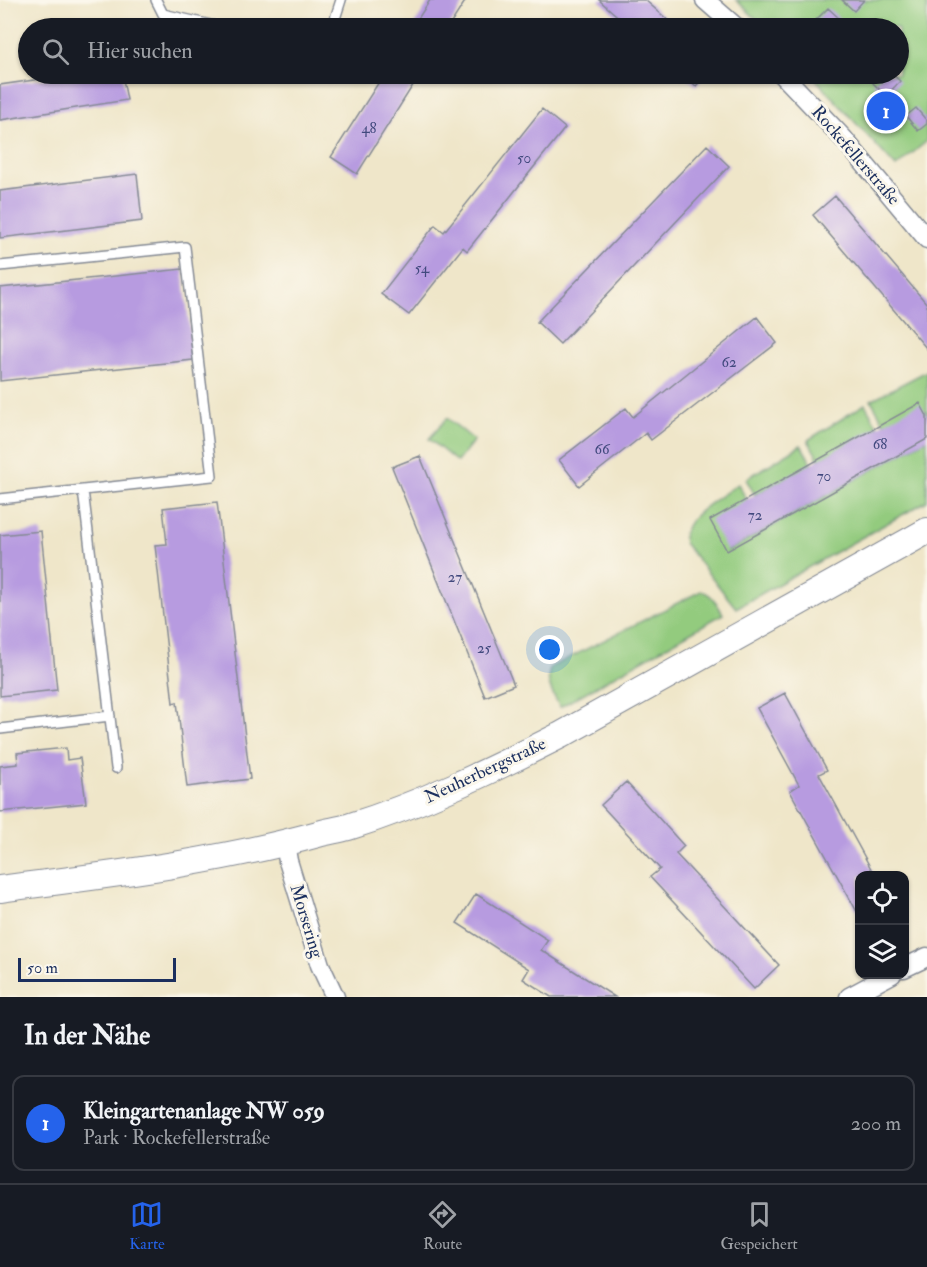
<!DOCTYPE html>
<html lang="de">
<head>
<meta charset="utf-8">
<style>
	body { margin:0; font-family:"IM FELL Double Pica",serif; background:#242831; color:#f1f3f6 }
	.controls { position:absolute; right:18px; bottom:18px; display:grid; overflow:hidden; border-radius:12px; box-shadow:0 2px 4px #0004 }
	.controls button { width:54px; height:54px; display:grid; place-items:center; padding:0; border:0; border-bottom:2px solid #363941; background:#171b24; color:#f1f3f6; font:30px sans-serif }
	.scale { position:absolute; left:18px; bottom:15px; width:158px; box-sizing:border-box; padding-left:6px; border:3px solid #1b2f5e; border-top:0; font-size:16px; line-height:21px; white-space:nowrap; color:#1b2f5e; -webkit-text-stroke:4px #fbf7ec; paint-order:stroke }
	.you { position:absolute; left:550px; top:650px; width:21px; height:21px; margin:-15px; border:4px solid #fff; border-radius:50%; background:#1a73e8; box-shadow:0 0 0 9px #1a73e833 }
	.badge { display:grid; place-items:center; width:39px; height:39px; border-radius:50%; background:#2563eb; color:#fff; font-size:20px; font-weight:700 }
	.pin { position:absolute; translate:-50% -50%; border:3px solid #fff; box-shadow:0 2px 6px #0006 }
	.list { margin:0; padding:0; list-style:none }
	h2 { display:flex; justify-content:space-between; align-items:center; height:78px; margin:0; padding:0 24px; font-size:26px }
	h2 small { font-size:20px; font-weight:400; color:#9ea1a6 }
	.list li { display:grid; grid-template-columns:39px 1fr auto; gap:18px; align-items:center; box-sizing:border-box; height:96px; margin:0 12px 12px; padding:0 12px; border:2px solid #363941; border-radius:12px }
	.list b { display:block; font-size:22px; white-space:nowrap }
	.list p { margin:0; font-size:20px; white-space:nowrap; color:#9ea1a6 }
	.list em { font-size:20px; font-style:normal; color:#9ea1a6 }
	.icon { flex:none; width:33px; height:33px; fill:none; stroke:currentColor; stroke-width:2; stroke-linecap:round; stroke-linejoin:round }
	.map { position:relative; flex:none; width:927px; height:997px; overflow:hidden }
	.search { position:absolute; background:#171b24; box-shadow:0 2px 4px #0004; left:18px; right:18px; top:18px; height:66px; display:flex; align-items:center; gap:15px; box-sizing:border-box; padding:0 21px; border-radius:33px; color:#9ea1a6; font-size:22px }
	.sheet { height:186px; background:#171b24 }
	nav { display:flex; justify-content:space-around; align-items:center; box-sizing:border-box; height:84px; border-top:2px solid #363941; background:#171b24; font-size:16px; color:#9ea1a6 }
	nav a { display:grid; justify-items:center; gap:3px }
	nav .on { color:#2563eb }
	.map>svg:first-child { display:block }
</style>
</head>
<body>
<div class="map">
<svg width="927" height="997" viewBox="0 0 927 997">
	<rect width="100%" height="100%" fill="#fbf7ec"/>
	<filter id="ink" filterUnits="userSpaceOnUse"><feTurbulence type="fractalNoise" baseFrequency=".0167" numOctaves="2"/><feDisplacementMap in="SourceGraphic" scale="12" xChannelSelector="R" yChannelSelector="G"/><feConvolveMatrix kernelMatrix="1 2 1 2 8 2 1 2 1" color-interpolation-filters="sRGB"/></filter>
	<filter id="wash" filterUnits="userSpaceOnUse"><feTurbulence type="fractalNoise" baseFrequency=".008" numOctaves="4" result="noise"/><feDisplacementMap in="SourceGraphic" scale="24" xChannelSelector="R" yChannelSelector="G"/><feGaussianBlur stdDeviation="1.35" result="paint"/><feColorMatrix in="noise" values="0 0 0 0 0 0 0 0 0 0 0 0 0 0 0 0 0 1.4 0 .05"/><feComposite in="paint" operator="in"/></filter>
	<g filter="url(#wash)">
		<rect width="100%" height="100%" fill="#efe6c9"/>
		<path fill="#93cb7e" stroke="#577d6e" stroke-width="1.5" d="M736,0H927V141L896,167L811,74H898V28H766Z
			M927,371V416L884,423L871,400Z
			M865,404L878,427L819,460L808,440Z
			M447,418L474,440L457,462L429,439Z
			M927,439V501L736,608L684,543C678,518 721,497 738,484L747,500L728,551Z
			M801,445L812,464L755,495L746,479Z
			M701,591C713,594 717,604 723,614L560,707C553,694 544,682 551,667Z"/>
		<g id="blocks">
			<path fill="#b79be0" d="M430,0H466L448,28H412Z
				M599,0H645L677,28H631Z
				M842,0H864L854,11Z
				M828,8L842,21L835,28H821L814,22Z
				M76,74H122L127,100L0,120V85Z
				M384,74H420L357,174L331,157Z
				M683,74H707L696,86Z
				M883,74H892L900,81L886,96L873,83Z
				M916,108L927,121V124L918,131L906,116Z
				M542,109L565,128L467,251L463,247L409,315L381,294L435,225L444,232Z
				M707,145L729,166L560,344L537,322Z
				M137,174L142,221L0,238V191Z
				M835,196L927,304V349L813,215Z
				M183,269L193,360L0,381V288Z
				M757,317L777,343L651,440L646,433L579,486L559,460L626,408L633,417Z
				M920,403L927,416V439L727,551L710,520Z
				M420,456L514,685L485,697L392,467Z
				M217,502L250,779L187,787L177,702L173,703L155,545L167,544L163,508Z
				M41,531L57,690L0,696V535Z
				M785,693L827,770L819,774L875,876H860V917L790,791L799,785L757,708Z
				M66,748L67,760L80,758L86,803L0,812V766L18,764L17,753Z
				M626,782L684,846L676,854L779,965L754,989L650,877L660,869L601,805Z
				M476,894L548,940L541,950L615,997H551L523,979L529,969L457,923Z"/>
		</g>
	</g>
	<g filter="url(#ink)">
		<use href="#blocks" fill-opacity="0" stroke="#858a94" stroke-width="1.5"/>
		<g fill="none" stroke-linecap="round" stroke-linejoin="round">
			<g stroke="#858a94" stroke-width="12">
				<path id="lane" d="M156,0L163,14L224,28
					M332,28L341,0
					M0,266L185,247L212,476L0,499
					M83,490L116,768
					M0,729L110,716"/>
			</g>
			<g stroke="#858a94" stroke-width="21">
				<path id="street" d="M705,0L737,28
					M782,74L843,138L927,239
					M285,844L288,861L320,965L335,997
					M904,968L927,957
					M849,997L892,974"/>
			</g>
			<g stroke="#858a94" stroke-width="28">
				<path id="secondary" d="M0,889C107,875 214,863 318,834C328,831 338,830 348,827C422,804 492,770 561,735L927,531"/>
			</g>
			<use href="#lane" stroke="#fff" stroke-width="9"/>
			<use href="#street" stroke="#fff" stroke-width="18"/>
			<use href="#secondary" stroke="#fff" stroke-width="26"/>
		</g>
	</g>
	<g text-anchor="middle" stroke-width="6" stroke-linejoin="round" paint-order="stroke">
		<g font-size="15" fill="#424a7e">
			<text x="369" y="133">48</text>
			<text x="524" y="163">50</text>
			<text x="422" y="273">54</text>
			<text x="729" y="367">62</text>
			<text x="880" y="449">68</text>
			<text x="602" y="454">66</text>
			<text x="824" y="481">70</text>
			<text x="755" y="520">72</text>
			<text x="455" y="582">27</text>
			<text x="484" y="653">25</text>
		</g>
		<g font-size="18" fill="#1b2f5e" stroke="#fbf7ec">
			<text transform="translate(856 155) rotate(49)" y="6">Rockefellerstraße</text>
			<text transform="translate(485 770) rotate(-25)" y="6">Neuherbergstraße</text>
			<text transform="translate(307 921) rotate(73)" y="6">Morsering</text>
		</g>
	</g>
</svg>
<div class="controls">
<button><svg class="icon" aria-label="locate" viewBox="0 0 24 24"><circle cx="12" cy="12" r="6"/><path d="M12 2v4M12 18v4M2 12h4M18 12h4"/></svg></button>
<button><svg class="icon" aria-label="layers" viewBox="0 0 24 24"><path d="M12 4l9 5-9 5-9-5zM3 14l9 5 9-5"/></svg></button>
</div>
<div class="scale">50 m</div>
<div class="you"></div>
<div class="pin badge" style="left:886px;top:111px">1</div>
<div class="search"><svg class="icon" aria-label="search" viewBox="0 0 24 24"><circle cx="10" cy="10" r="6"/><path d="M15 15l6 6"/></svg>Hier suchen</div>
</div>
<section class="sheet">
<h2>In der Nähe<small></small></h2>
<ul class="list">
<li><span class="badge">1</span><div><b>Kleingartenanlage NW 059</b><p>Park · Rockefellerstraße</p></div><em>200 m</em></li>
</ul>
</section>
<nav>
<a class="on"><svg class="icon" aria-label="map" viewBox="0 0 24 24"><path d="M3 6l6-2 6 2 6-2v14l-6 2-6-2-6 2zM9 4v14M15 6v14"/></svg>Karte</a>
<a><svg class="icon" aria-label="directions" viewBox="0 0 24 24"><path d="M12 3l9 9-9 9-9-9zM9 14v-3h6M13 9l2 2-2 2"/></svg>Route</a>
<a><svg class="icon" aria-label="saved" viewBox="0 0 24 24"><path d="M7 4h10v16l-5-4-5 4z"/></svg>Gespeichert</a>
</nav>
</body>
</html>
